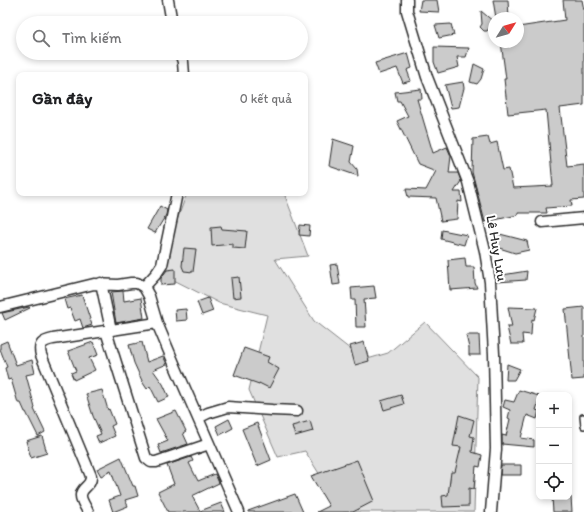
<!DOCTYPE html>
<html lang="vi">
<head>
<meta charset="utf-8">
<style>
	body { margin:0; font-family:Itim,sans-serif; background:#f2f2f2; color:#202124 }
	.controls { position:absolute; right:12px; bottom:12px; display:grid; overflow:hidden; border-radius:8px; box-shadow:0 2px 6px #0003 }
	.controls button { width:36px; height:36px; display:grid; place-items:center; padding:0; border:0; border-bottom:1px solid #e0e0e0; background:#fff; color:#202124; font:20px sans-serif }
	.compass { position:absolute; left:488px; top:12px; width:36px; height:36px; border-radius:50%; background:#fff; box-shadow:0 2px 6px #0003; rotate:53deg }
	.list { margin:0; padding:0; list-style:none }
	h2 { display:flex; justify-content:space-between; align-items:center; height:52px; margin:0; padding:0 16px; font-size:17px }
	h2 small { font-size:13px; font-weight:400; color:#757577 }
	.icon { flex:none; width:22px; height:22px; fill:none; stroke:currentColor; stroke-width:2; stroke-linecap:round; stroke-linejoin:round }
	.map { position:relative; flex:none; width:584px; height:512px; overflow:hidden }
	.search { position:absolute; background:#fff; box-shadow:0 2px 6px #0003; left:16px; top:16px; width:292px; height:44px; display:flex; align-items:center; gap:10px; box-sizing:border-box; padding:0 14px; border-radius:22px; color:#757577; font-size:15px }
	.panel { position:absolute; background:#fff; box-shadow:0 2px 6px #0003; left:16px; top:72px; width:292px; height:124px; border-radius:8px }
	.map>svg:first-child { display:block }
</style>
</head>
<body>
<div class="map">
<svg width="584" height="512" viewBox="0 0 584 512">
	<rect width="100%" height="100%" fill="#fff"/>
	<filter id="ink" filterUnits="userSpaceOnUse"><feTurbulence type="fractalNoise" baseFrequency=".025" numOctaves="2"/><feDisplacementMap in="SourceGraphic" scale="8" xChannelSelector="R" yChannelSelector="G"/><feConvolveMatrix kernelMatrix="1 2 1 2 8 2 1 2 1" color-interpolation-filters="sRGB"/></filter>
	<g filter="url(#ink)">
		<path fill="#e0e0e0" stroke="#868686" d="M187,193H284L308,256L275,259L314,321L364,360L388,353L425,322L478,377L474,512H343L305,451L278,457L249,390L267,315L219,303L158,272Z"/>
		<path fill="#cbcbcb" stroke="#2b2b2b" d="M421,0H437L439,12L419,11Z
			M493,0H508L509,18H498V16L496,18Z
			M563,0H582L584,10V105L560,108L567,166L584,164V199L571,200L572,206L546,208L547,213H518V215L485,222L472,172L473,139L488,137L490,144L497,142L503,170L509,169L513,188L553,186L546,110L508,114L504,79H506L501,42H518V27L565,20Z
			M481,11L494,22L487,31H484L480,27L482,24Z
			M451,24L454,35L439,38L435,25Z
			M434,47L469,48L466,57H457L459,67L438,73L434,62Z
			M408,53L412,68L407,70L411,81L403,83L397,68L379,74L375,63Z
			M474,64L484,69L481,79L477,84L470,82Z
			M463,82L464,88L459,107L451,108L445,85Z
			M421,89L422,99H417L433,153L447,147L451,156L449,173H458L461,181L454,192H461L462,202L458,201L457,219L441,221L436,198L408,197L406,189L426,190L436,171L418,164L397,121L408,116L400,101H397L395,92Z
			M333,139L354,146L351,162L357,169L358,176L329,166Z
			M160,206L167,210L166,215L155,233L147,229Z
			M300,225L310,226L309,236L299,235Z
			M221,226L222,229L247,231L245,249L233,248V244L212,246L211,227Z
			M442,230L467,235L464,245L441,239Z
			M496,233L527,241L529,250L515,253L496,247Z
			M184,248L196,249L193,272L184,271L182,266Z
			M465,258L466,267H474L475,283L477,288L450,290L448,260Z
			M337,264L340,284L333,285L330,265Z
			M175,269V284L161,285V278L167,270Z
			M527,271L526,280L497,282L496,276Z
			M239,277L241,297L233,298L231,278Z
			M374,286L376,298L364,299L366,327H356L355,300H352L351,288Z
			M123,291L124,301L141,298L144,318L116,323L111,292Z
			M82,295L92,325L83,328L80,319L75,321L70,308L67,309L64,299Z
			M208,298L213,311L202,315L197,302Z
			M29,307L30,308L5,320L2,313Z
			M508,307L537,308L534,320L532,319L531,335L522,334L523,344H511L507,327H512Z
			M584,307V379L572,380L565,309Z
			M186,309L187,320L176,321L175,310Z
			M466,335H479L480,355H469V348Z
			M7,341L16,365L32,360L35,373L26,375L35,408L34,409L45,432L38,436L26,412H25L21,403H18L11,379L8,380L5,368L7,367L0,349V344Z
			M93,342L98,355L89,358L95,370L74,380L71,373L76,371L68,351Z
			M142,342L147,362L163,356L167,364L153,370L163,384L169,397L158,402L150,386L147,389L143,383L134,363L129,345Z
			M364,342L369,361L355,365L350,346Z
			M244,348L269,357L267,362L279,369L269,388L259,383V384L234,375Z
			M507,364L520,369L514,380H506Z
			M102,390L108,410L109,409L115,424L111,426L115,436L99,443L96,436L101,434L93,416L86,394Z
			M519,390L539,396V401L536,410L539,411L537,419L527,415L521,438L534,440V447L502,444V435L506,436L510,419L508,418L510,410L503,407L505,400L514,402Z
			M401,395L404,404L384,410L381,401Z
			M176,411L186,431L183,433L188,444L161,453L158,445L168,441L156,419Z
			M459,415L474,420L470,436L474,437L472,452L482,455L480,467L476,466L474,489L469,488V506L443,507L442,496L448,495L451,472H455L461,447L453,446Z
			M229,419L233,428L220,435L216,426Z
			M310,421L313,431L295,436L292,426Z
			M257,423L271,460L257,466L242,429Z
			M42,436L47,453L31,458L26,441Z
			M121,457L133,486H135L138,496L125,500L128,506L113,512L109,500L120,496L111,471L101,476L97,469Z
			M191,457L193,461L189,463L198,481L215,474L219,483L192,496L200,511L221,503L225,512H168L158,492L174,484L167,465Z
			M357,460L374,501L353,512H317L329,506L311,476Z
			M501,465H521V475H500Z
			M295,494L303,512H248V511Z
			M552,497H571L572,512H553Z"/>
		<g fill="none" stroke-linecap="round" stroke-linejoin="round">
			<g stroke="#2b2b2b" stroke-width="8">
				<path id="lane" d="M583,417L584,426"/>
			</g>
			<g stroke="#2b2b2b" stroke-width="13">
				<path id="street" d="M168,0L172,23
					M407,0V11L427,77L468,182L485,251L490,282L494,354L496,449L491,512
					M180,53L183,62L184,75
					M542,222L584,218
					M101,283L111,330
					M144,287L156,274L162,265L177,193
					M0,307L94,284L118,285L131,283H137L144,287L149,296L157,323L176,368L239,512
					M106,331L146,458L151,462H156L209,444
					M198,418L208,413L228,407L272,410L297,411
					M88,512C86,507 81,501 81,496C80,487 92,487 91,476L41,355C38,344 43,341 53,339L157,323"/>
			</g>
			<use href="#lane" stroke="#fff" stroke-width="5"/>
			<use href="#street" stroke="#fff" stroke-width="10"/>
		</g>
	</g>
	<g text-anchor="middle" stroke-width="4" stroke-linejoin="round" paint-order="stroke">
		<g font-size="14" fill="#2b2b2b" stroke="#fff">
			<text transform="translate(497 248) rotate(80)" y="5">Lê Huy Lưu</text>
		</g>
	</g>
</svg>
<div class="controls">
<button>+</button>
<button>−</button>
<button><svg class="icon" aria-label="locate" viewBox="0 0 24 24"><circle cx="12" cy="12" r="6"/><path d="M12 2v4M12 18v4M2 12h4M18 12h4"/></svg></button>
</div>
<svg class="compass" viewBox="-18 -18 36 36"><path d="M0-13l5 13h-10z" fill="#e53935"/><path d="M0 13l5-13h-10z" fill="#757577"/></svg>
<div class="search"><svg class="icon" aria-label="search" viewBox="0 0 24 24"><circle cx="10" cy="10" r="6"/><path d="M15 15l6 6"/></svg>Tìm kiếm</div>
<section class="panel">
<h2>Gần đây<small>0 kết quả</small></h2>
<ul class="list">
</ul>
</section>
</div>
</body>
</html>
